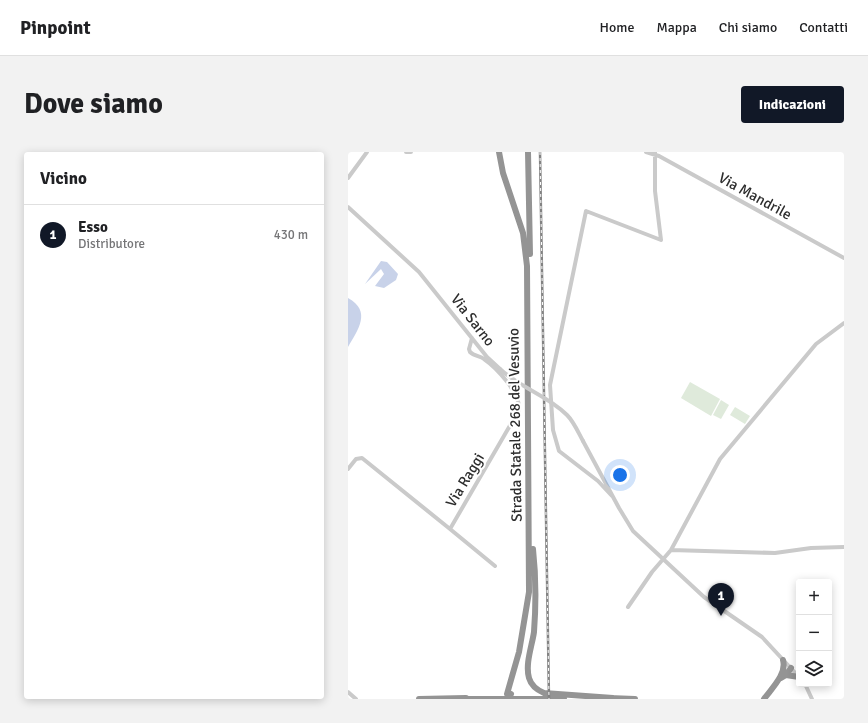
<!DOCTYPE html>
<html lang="it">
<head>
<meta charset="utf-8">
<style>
	body { margin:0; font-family:Signika,sans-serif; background:#f2f2f2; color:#202124 }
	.controls { position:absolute; right:12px; bottom:12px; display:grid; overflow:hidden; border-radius:4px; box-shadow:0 2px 10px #0003 }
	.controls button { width:36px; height:36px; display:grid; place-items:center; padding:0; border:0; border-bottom:1px solid #e0e0e0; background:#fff; color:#202124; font:20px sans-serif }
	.you { position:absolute; left:272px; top:323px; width:14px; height:14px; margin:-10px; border:3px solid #fff; border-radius:50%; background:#1a73e8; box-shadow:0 0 0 6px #1a73e833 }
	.badge { display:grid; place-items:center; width:26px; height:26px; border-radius:50%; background:#111827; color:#fff; font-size:13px; font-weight:700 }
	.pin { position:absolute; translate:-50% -33px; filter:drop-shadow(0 1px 2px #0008) }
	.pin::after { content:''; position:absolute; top:21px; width:14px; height:12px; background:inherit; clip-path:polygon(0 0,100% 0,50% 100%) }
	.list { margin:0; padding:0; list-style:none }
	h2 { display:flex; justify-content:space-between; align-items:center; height:52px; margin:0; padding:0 16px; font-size:17px }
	h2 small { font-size:13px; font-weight:400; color:#757577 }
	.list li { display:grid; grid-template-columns:26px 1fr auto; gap:12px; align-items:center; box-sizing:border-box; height:60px; padding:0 16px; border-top:1px solid #e0e0e0 }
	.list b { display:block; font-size:15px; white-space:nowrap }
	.list p { margin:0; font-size:13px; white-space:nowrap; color:#757577 }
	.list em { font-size:13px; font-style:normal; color:#757577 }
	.icon { flex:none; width:22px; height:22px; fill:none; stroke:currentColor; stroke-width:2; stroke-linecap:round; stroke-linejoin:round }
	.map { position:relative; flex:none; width:496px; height:547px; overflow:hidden; border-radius:4px }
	header { display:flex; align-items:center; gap:24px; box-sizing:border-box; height:56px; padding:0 20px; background:#fff; border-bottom:1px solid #e0e0e0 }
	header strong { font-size:19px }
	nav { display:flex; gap:22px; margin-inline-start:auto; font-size:14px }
	.intro { display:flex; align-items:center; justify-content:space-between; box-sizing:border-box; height:96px; padding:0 24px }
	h1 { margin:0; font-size:28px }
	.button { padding:10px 18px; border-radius:4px; background:#111827; color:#fff; font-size:14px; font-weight:700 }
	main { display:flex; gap:24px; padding:0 24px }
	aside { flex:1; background:#fff; border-radius:4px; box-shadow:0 2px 10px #0003 }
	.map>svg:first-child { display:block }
</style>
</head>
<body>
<header>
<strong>Pinpoint</strong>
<nav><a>Home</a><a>Mappa</a><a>Chi siamo</a><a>Contatti</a></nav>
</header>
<div class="intro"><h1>Dove siamo</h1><a class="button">Indicazioni</a></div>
<main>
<aside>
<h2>Vicino<small></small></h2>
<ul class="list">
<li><span class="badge">1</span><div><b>Esso</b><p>Distributore</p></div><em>430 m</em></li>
</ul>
</aside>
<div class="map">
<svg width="496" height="547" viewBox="0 0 496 547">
	<rect width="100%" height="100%" fill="#fff"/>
	<path fill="#dfeadb" d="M342,230L372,247L363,264L333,246Z
		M373,248L381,253L373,267L365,263Z
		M387,255L402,264L397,272L382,263Z"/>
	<path fill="#c8d2e9" d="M33,109L39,110L50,122L48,128L36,136L27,134L36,122L33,117L17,132Z
		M0,146C24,159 10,178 0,195Z"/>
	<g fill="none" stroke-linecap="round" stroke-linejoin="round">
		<path stroke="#cacaca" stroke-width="4" d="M58,0H63
			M298,0L311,4L496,106
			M0,26L19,0
			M0,55L71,120L139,205L152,217
			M235,289L271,356L285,379L356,445L414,485L451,525
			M0,317L8,307L14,306L102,377L171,258C173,242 149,216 136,207C132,204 126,204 122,200L121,197L124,186
			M264,344L250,329L211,299L205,278L202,233L238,59L313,88L307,39V0
			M102,377L147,414
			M323,398L427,401L463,396L496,395
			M280,455L304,420L323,398L372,307L468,192L496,171
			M457,532L464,547
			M0,540L8,547"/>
		<path stroke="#949494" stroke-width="6" d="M151,0L155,21L175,81L179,114L181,440L171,500L159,542
			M180,0L182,102
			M185,397C188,424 188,453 186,480C184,494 177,512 181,526C183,533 189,538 196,541L265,546
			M438,523L451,525
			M433,526L438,523L443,516
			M261,546L287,547
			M71,547L118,546
			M115,547H216
			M416,547C424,536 439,522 435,508"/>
		<g stroke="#828282" stroke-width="2.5">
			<path id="rail" d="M192,0L201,547"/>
		</g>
		<use href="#rail" stroke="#fff" stroke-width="1" stroke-dasharray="3" stroke-linecap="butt"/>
		<path stroke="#cacaca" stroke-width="4" d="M152,217C172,236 199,243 219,263C226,270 230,280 235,289"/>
		<path stroke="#949494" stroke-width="6" d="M160,547L163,542"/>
	</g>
	<g text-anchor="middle" stroke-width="4" stroke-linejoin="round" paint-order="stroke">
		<g font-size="15" fill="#2d2d2d" stroke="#fff">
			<text transform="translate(407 44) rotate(29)" y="5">Via Mandrile</text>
			<text transform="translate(125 168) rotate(52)" y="5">Via Sarno</text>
			<text transform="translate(167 273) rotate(-91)" y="5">Strada Statale 268 del Vesuvio</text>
			<text transform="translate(117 328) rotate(-59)" y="5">Via Raggi</text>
		</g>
	</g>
</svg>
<div class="controls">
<button>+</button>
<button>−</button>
<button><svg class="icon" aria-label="layers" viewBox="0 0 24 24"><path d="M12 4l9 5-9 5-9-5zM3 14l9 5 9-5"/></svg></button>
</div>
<div class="you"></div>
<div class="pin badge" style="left:373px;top:464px">1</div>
</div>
</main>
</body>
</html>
